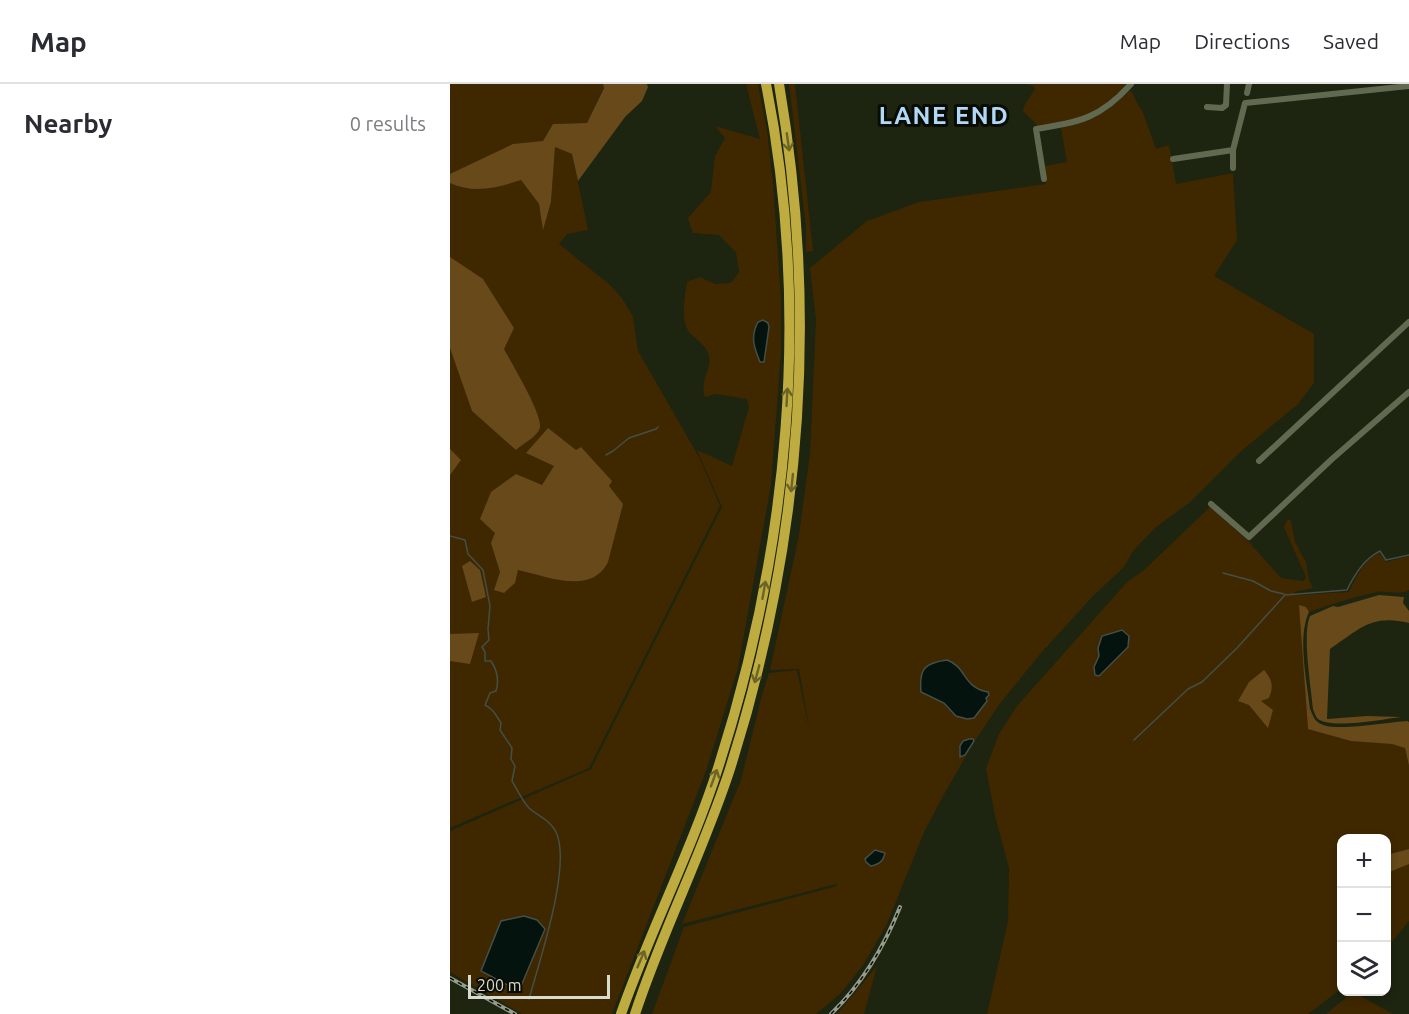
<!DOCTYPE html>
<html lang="en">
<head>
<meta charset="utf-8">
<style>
	body { margin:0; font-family:Ubuntu,sans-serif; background:#f7f7f7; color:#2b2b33 }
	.controls { position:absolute; right:18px; bottom:18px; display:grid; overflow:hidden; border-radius:12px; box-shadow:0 3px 9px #0003 }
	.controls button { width:54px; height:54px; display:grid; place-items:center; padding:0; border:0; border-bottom:2px solid #e1e1e2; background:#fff; color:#2b2b33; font:30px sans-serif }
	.scale { position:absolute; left:18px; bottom:15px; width:142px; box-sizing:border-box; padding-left:6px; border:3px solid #d7dccf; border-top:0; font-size:16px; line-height:21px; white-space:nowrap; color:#d7dccf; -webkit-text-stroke:4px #090c04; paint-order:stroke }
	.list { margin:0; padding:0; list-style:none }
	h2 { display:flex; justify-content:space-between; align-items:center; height:78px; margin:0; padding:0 24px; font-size:26px }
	h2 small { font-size:20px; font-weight:400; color:#7c7c81 }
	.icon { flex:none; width:33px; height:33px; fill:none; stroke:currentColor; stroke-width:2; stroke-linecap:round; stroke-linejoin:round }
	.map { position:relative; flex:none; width:959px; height:930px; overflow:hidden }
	header { display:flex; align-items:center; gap:36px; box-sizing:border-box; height:84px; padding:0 30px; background:#fff; border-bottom:2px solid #e1e1e2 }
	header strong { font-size:28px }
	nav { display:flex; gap:33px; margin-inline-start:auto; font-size:21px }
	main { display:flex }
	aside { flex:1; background:#fff }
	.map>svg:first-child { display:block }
</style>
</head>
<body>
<header>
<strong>Map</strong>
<nav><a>Map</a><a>Directions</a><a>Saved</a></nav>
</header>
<main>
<aside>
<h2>Nearby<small>0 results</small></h2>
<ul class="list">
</ul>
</aside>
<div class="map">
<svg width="959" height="930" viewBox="0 0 959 930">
	<rect width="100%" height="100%" fill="#1d240f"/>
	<path fill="#3f2800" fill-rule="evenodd" d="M0,0H153L154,3L137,39L103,40L71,96L89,120L93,144L101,118L105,63L122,70L138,146L117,150L109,160L159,200L172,214L183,233L188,267L249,373L270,422L139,684L0,744Z
		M296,0H308L317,47L323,100L331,215V267L321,401L288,584L256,687L162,930H72L0,888V747L141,685L272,423L247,366L282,382L299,323L297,315L266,310L255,313C249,294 262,287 259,272C256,260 247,257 239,248C230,236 235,211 237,198L250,193L265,200L281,199L289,188L286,168L269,151L243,149L238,134L261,108L265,72L275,54L265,42L310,55Z
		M339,0H345L363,167L356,168V143Z
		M577,0H679L666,15L626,37L588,42L573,27L574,22L585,5L583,2Z
		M680,6C686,12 686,21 692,26L706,65L719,61L726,100L783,89L787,156L764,192L864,250V299L848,320L789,369L739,419L705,444L683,467L674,483L643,512L591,569L548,622L521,663L492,714L474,748L437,840L414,880L391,909L366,930H202L234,843L387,802L386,800L232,840L291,696L312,611L319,589L347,586L360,649L349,585L320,586L349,451L360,369L366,236L360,184L417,137L469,118L596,100L594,82L617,78L611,44C639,39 661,26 680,6ZM512,587C518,599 524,605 538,608L535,614L498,625L494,619Z
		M760,423L799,458L831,494L853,497L856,494L855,490C847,474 841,459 834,443L838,435L841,437L845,458L856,478L859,496L863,504L844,508L846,511L899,508C906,493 914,476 929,469L937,478L959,472V506C949,512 938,506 927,508C904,513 881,520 859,528L856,523L850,521L858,645L953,655L959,682V837L937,864L936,754H892L891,905L858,930H537L558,837L559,784L545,732L536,684L549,650L567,622L678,497L693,487Z
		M427,882L414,930H387Z
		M903,908L943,930H876Z"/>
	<path fill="#67491a" d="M153,0H197L198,3L192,17L175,33L128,97L122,70L105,63L101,118L93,146L89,120L71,96C47,104 24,110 0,99V90L63,60L93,57L103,40L137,39L154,4Z
		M0,173L33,195L64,244L54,265C62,280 92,329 90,343C89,352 72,360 66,366L22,327L0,264Z
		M98,344L126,366L131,363L162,397L159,402L173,420L158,478C141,512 97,492 68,486L65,499L54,509L44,506L50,488L41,459L45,449L30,435L41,408L66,390L92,401L104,382L76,369Z
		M0,365L11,376L0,391Z
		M20,477L30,486L36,513L22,518L12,482Z
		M929,511L954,513L953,519L959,527V539C921,530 910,545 880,565L877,635L917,632L951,633C935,635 878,646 867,634C865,631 864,628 863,625C861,603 852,550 860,532L883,522L888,523Z
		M849,521L856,523L859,528C847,554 857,597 860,625C863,631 864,637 871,640C886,648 938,638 957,637L959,638V682L955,664L942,660L901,657L858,645Z
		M29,549L20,580L0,577V550Z
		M814,586C822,595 824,602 819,614L811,617L823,626L818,644L799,621L788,617L799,598Z
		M959,765V780L937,789V771Z"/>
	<path fill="#04130e" stroke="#434f48" stroke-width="1.5" d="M313,236L318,239L319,243L314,278H310C304,263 300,253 308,238Z
		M672,546L679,552L678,563L649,592L645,591L644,583L649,572L648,564L652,552Z
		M497,576C517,583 512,603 538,608L539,611L536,614L537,617L524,634L517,635L506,632L494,619L471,608C469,585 474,579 497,576Z
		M519,655H523L524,657L515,671L510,673V662L513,657Z
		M425,766L435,769C433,778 429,780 421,782L416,778L415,775Z
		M74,832L87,836L95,845L69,907L31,887L51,837Z"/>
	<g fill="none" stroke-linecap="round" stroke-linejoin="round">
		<path stroke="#434f48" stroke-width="1.5" d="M156,371L163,367L179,354L206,345L208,343
			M0,452L15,456L18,470L33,486L40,522L38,545L39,556L32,563L35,568V577H41C47,586 49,597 46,607L40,609L35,621C43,625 46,631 51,639L50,646L62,664L61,675L65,682L62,697C67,705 72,717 79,724C88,732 100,736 106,748C122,782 89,878 79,915
			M773,489L803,497L821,507L834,510
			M684,656L738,605L752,598L787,564L835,511L897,506C905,490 914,475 930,467L936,476L959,471"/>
		<path stroke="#616951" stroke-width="6" d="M797,9L799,0
			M757,23L772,24L776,21L777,0
			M723,75L783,66
			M783,84V66L795,19L959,2
			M594,95L586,45C630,38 651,34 681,0
			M809,377L959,238
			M761,420L799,453L882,375L959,308"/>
		<path stroke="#beac41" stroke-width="10" d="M171,930C200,847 241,768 268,684C339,464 361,227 316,0
			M185,930C212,848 252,770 279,688C351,463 369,233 329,0"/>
		<g stroke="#969c8c" stroke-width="4">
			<path id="rail" d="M0,894L65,930
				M381,930C412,900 434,863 450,823"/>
		</g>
		<use href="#rail" stroke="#090c04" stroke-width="1.5" stroke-dasharray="4.5" stroke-linecap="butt"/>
	</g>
	<defs><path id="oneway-shaft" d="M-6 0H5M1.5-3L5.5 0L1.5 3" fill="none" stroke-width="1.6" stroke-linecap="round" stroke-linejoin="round" transform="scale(1.5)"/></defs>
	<g stroke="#6d6426">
		<use href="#oneway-shaft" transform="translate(338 58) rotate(82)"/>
		<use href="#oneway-shaft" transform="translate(337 313) rotate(-87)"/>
		<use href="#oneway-shaft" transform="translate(342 399) rotate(96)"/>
		<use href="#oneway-shaft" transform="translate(314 506) rotate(-80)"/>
		<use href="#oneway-shaft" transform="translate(307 590) rotate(105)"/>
		<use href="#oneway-shaft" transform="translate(264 694) rotate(-70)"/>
		<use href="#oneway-shaft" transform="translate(191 875) rotate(-67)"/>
	</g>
	<g text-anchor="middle" stroke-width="6" stroke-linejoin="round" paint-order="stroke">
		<g font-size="24" font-weight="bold" letter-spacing="1.5" fill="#b2d8f8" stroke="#090c04">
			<text x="494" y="40">LANE END</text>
		</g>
	</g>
</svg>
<div class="controls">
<button>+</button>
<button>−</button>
<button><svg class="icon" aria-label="layers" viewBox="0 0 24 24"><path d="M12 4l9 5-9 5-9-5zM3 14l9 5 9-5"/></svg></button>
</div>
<div class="scale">200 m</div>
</div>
</main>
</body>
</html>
